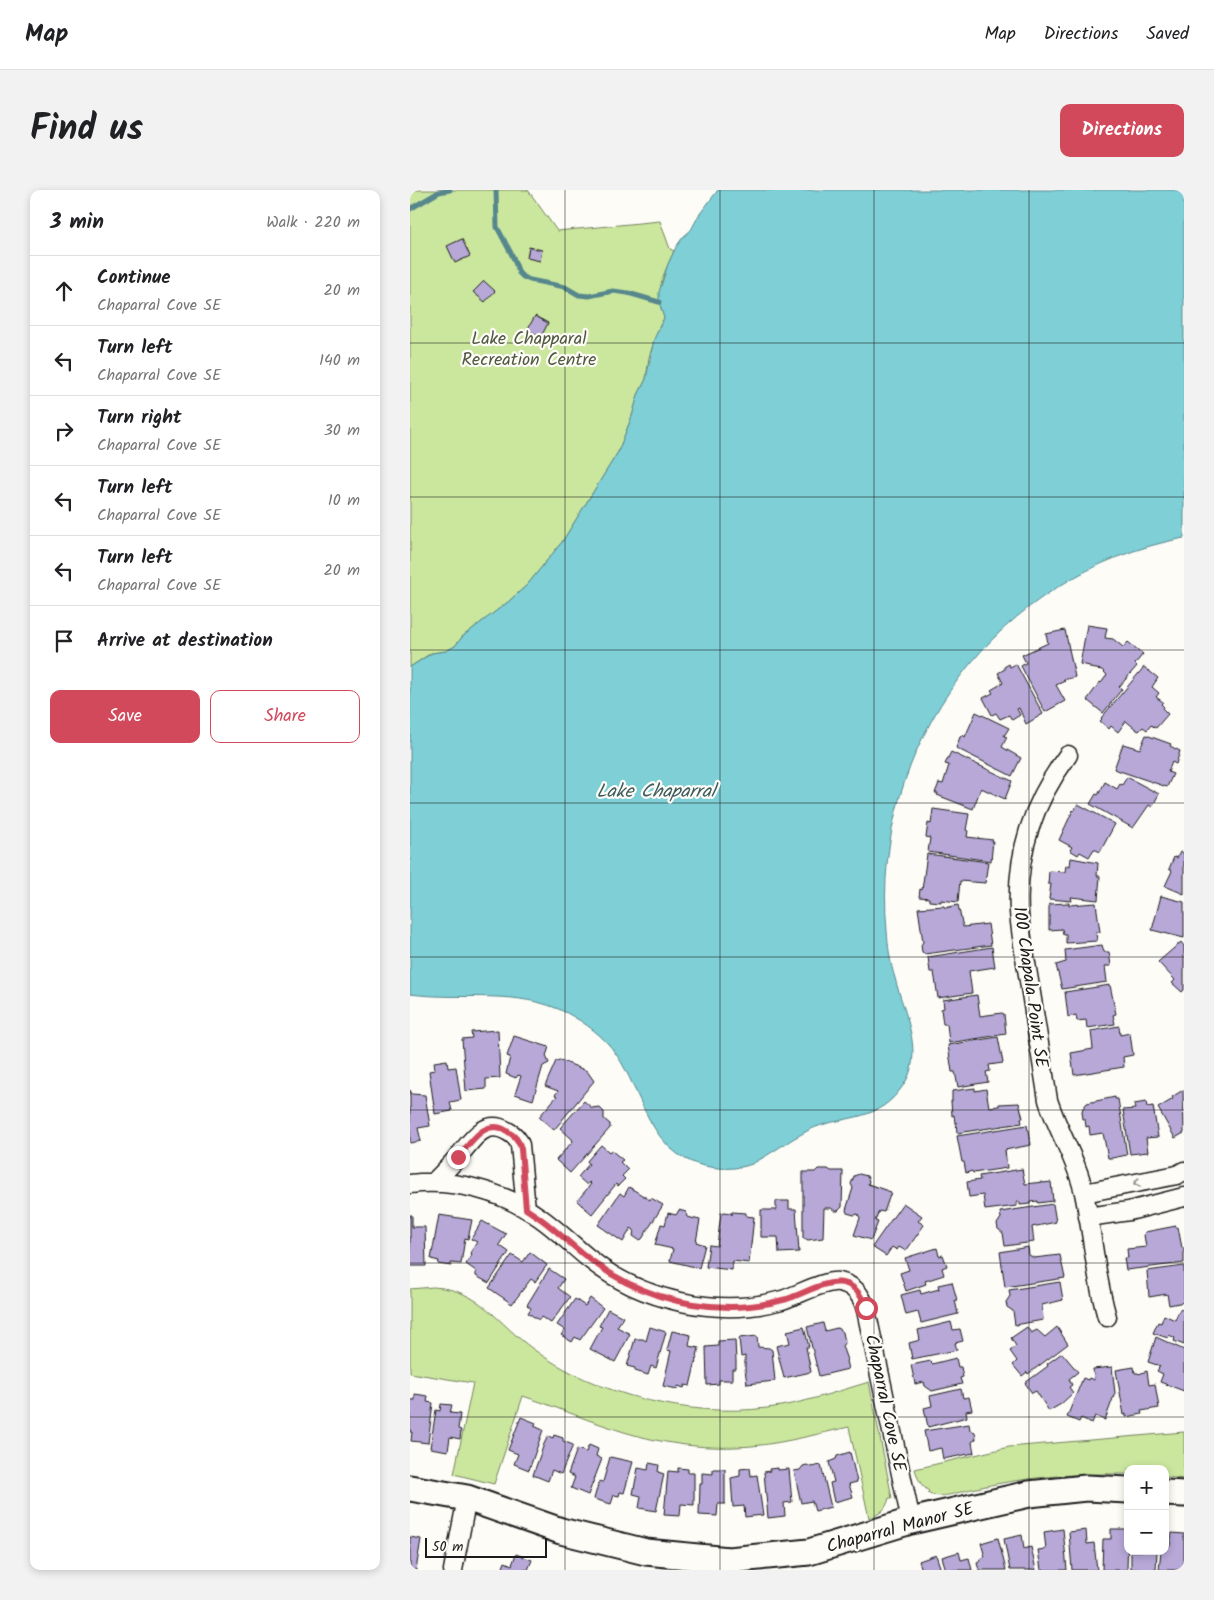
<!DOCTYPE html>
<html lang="en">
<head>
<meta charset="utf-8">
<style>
	body { margin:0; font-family:Kalam,sans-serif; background:#f2f2f2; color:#202124 }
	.controls { position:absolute; right:15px; bottom:15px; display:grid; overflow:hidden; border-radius:10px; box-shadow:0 2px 8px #0003 }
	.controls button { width:45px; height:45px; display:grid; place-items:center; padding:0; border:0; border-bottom:1px solid #e0e0e0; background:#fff; color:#202124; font:25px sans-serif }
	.scale { position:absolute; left:15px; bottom:12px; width:122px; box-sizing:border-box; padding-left:5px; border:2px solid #1c1c1c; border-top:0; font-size:14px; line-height:18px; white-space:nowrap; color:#1c1c1c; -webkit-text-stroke:4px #fdfcf7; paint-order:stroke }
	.stop { position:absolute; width:15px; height:15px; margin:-11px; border:4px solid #d1495b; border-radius:50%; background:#fff }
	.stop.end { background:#d1495b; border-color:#fff; box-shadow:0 1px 5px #0008 }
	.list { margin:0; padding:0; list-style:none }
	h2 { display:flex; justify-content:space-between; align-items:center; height:65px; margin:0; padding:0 20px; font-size:21px }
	h2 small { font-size:16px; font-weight:400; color:#757577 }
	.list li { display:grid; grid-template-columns:32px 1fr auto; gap:15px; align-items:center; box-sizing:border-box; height:70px; padding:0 20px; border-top:1px solid #e0e0e0 }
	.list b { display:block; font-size:19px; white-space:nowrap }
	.list p { margin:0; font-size:16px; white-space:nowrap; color:#757577 }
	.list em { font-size:16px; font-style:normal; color:#757577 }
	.actions { display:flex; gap:10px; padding:15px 20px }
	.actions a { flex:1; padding:11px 0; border:1px solid #d1495b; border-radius:10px; text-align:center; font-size:18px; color:#d1495b }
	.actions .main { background:#d1495b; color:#fff }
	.icon { flex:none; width:28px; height:28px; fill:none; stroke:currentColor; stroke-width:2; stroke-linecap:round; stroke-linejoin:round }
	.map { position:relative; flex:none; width:774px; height:1380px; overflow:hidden; border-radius:10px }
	header { display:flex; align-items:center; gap:30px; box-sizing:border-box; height:70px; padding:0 25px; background:#fff; border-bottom:1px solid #e0e0e0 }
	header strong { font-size:24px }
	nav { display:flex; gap:28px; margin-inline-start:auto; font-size:18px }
	.intro { display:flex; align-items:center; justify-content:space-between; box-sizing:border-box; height:120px; padding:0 30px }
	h1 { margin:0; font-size:35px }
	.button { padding:12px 22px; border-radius:10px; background:#d1495b; color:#fff; font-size:18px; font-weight:700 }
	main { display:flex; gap:30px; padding:0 30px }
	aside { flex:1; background:#fff; border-radius:10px; box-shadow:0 2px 8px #0003 }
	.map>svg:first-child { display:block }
</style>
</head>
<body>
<header>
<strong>Map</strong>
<nav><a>Map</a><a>Directions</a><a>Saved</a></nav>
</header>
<div class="intro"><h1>Find us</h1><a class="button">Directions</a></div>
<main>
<aside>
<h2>3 min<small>Walk · 220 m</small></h2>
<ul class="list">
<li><svg class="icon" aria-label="ahead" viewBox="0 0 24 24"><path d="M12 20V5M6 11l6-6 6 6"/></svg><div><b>Continue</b><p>Chaparral Cove SE</p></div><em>20 m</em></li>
<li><svg class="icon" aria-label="left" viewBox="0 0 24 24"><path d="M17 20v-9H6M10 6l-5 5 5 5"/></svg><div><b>Turn left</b><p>Chaparral Cove SE</p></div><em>140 m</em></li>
<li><svg class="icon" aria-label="right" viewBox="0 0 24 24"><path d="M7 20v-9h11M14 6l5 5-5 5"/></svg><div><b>Turn right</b><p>Chaparral Cove SE</p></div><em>30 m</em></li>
<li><svg class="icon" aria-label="left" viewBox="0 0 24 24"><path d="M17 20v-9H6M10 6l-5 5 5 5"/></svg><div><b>Turn left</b><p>Chaparral Cove SE</p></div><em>10 m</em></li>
<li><svg class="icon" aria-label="left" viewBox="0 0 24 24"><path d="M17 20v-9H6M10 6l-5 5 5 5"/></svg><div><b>Turn left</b><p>Chaparral Cove SE</p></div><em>20 m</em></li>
<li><svg class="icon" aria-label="arrive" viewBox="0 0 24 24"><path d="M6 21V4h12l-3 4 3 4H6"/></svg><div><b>Arrive at destination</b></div></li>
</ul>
<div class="actions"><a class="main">Save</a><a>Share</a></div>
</aside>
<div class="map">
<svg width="774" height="1380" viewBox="0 0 774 1380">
	<rect width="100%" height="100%" fill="#fdfcf7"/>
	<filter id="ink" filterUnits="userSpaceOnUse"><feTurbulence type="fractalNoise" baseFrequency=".02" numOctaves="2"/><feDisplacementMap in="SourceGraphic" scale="10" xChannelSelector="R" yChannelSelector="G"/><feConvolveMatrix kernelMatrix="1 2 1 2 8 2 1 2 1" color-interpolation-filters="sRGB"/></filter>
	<g filter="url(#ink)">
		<path fill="#cbe79e" stroke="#74825d" d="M0,0H118L147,41L250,31L260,59L264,61C252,88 245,99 254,128L249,137L239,167L236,189L228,205L222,226L208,262L152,352L117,395L98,412L53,446L45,456L36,461L21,463L0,477Z
			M23,1097C70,1099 88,1134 123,1159C185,1205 280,1228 357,1218C392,1214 425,1202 459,1192L482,1308H479C476,1320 470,1324 459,1328L439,1237C402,1245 364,1256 326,1257C285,1259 238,1251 199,1237C170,1228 142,1215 113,1206L84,1294L44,1284L63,1193L0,1183V1099Z
			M774,1242V1289L755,1287V1279H718V1284C666,1283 613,1287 562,1299C548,1302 531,1310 517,1303L519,1301C510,1295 508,1289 505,1279L599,1257Z"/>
		<path fill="#7ecfd6" stroke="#57878c" d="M308,0H774V348C589,382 460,554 477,741C478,756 480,773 485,788C492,817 510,852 500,882C498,889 493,896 489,901C465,933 430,925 399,940C379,950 361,964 342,974C326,980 310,979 294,976C239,963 233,903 206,864C194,846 175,833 157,823C108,798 53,811 0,804V477L22,463L36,461L45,456L53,446L98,412L117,395L152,352L208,262L222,226L228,205L236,189L244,149L254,128L249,112V102L258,74L266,57L273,47L281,40L289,25Z"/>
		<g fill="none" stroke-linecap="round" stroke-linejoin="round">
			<path stroke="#57878c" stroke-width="5" d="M86,0L87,37L103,67L109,83L113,87L120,90L155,97L169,105L179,106L203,101L218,103L249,112
				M0,19L29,2L40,0"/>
		</g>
		<path fill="#b7a8d8" stroke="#1c1c1c" d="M52,49L60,66L45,73L37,56Z
			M119,57L132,60L130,71L117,68Z
			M74,91L85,101L75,112L63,102Z
			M125,126L138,133L131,147L117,140Z
			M677,435L697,438L695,448L703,449L713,457L718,452L733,464L725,474L727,476L709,497L712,499L693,523L677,510L690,492L691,493L697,485L692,480L680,478V476L670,474Z
			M655,440L665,487L653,490L655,491L646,495L655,511L635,522L611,476L616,473L612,465L638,453L636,444Z
			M599,474L600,477L606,474L633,524L616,534L609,518L607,519L610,525L602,530L599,525L590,529L586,523L582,525L573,508L583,503L581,500L593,493L588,483L595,479L594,477Z
			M734,477L748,488L742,497L749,503L746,507L753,512L751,514L754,517L753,519L758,524L746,538L741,535L737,540L733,537L729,541L727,540L716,531L708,542L701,536L699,539L690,531L692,529L691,528Z
			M566,522L599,538L594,546L597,547L592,557L611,568L602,586L546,558L550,547L553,545L555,547Z
			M736,545L761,554L760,556L770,561L766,574L762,572L758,582L763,584L757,597L704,579L713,554L730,559Z
			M541,562L602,591L595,609L571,598L563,619L527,605L528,603H525L529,593L533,594L539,575L535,574Z
			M717,587L749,604L742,617L739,615L723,638L680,614L686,604L688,605L695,592L707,599L710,594L712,595Z
			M668,614L705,634L690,662L684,659L679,667L670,662L668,665L660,660L662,657L649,650L663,620L664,621Z
			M523,619L559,624L556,640L558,641L557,647L583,650L581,671L518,662L520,648L516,647L518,633L521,634Z
			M770,662L774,663V704L755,696L762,681L759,679L764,667L767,668Z
			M517,664L578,672L575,693L550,691L548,712L531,710V712L519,711V708L509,707L510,699L512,700Z
			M661,668L688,673L687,686H690L688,710L661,707L662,711L639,709L641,694H638L639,681L655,682L656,675L660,676Z
			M751,706L774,712V748L742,740Z
			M659,713V715L686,713L690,742H686L687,751L656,753V744H653L652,739L639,740V714Z
			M548,715L553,737L578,734L581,755L515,764L512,762L511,755L513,752L508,718L534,716L535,718Z
			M771,752L774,756V800L772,802L762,793L765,790L748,772Z
			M692,755L694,762H699L701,776H695L697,792L652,799L646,775L656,772L655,760Z
			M582,757L585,777L559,781L562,803L528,808L524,782H520L518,767Z
			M700,795L706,824L703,825L705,834L677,838L676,830L667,831L666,825L658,827L655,802Z
			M567,805L570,826L592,823L594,824L596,844L539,853L537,834H533L531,819L534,818L533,810Z
			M709,836L710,845L720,843L723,865L713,867L714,877L664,885L661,863L683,859L681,841Z
			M88,840L90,888L76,889V899L56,901L52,849L62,848L61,842Z
			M104,846L139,857L136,866L139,873L133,876L123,910L105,904L111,886L108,885L106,888L96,884L100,867L97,866Z
			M588,847L593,873L579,875L580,881L576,882L578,892L548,897L545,882H542L538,855Z
			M37,870L38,878L46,877L51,910L40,912L42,921L25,924L19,881L25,880L24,872Z
			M150,870L177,881L184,891L144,940L129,927L147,906L145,905L148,901L135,896L146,871Z
			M565,898V901L576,899L579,917L589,916V914L609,913L613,928H611L612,933L547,943L546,932L545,933L544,925L542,926L541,911H542V901Z
			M0,900L2,904L15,905L20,936L8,938L11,951L0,953Z
			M773,900L774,943L765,948L748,918L763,909L762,907Z
			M705,907V909H708L717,965L702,968H698L693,943L680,945L679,936L676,937L675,929H673L672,921L673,918L677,913Z
			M174,911L182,918L189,917L194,922V929L200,934V938L160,983L146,970L163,951L162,949L150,938Z
			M736,912L737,917L743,916L748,947L736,948L738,962L720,964L713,920L725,919L724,914Z
			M617,935L618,940H619L621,955L595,960L597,978L563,983L562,981L556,983L554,972H552L547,946Z
			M191,955L199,962L201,960L213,970L210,972L218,980L212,986L215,989L208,996L206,994L182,1024L167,1011L181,994L179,992L177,995L168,987L179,974L177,971Z
			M408,979H418L421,981H433L432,1017L428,1021H425L421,1018H414L413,1048L398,1050L393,1048V982H405Z
			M612,979L615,994L633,992V993L641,992L643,1011L628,1013V1011L620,1012V1014L610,1015V1012H607V1016L575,1020L573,1005L559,1007L557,992L570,990L569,986Z
			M449,984L457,986L459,991L458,994L481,1002L474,1022L469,1021L465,1031L468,1032L461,1050L444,1045L450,1028L448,1024L444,1025L437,1023L436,1020L443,998L441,994L444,986Z
			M219,997L240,1010L241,1008L253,1015L232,1049L229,1050L223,1046L224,1040L221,1038L213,1052L188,1035L210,1003L214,1006Z
			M366,1011H379V1019H386L389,1062L369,1063L368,1047H351V1020H366Z
			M493,1013L512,1026L508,1031L514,1035L496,1061L489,1057L487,1060L482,1057L476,1066L462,1057Z
			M643,1014L646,1032L622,1037L624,1052L595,1056L593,1043L588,1039L587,1034L591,1028L590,1022Z
			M269,1020L276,1022L277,1027L290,1030L286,1052L295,1055L289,1078L260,1071L263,1059L245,1055L251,1034L255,1035L258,1023L266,1025Z
			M315,1022L321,1023L322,1025V1022L336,1023V1026L344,1027L339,1073L323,1071L322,1080L296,1077L299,1055L307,1056L311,1023Z
			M0,1025H2V1037H15L16,1076H0Z
			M29,1025L62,1030L58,1049L55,1048L51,1074L41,1073V1076L28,1074L29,1071L21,1069Z
			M72,1031L96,1044L89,1055L99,1062L79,1093L66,1086V1081L56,1074L62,1065L60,1063L67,1052L61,1049Z
			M766,1036V1038L768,1037L772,1058H774V1073L716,1080L714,1068H718L717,1059L736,1057L734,1045L735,1042Z
			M618,1057L619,1065L624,1068L650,1065L655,1088L595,1097L590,1062Z
			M527,1058L529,1066L533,1065L537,1076L532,1078L534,1085L515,1091L516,1094L496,1101L490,1083L499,1080L495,1068Z
			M120,1062L137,1075L125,1092L121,1089L102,1114L79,1098L102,1065L113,1072Z
			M774,1076V1112L759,1115L757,1104L739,1107L737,1081Z
			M139,1079L154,1089L148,1098L160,1107L141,1133L131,1127L129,1130L118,1123L121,1118L117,1115Z
			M542,1092L547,1110H545L548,1124L511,1133L508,1122L496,1125L491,1105L510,1100L511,1104L529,1099L528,1095Z
			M650,1092L653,1110L632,1115L633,1130L605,1135L603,1121L597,1117L596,1112L600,1106L599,1100Z
			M180,1108L193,1118L170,1150L165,1147L162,1152L151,1145L155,1140L147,1135L165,1109L175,1116Z
			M198,1119L213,1127L207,1137L220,1144L205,1172L180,1159L192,1137L189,1136Z
			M770,1119L774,1121V1155L764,1151L765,1148L759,1145L758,1148L743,1143L748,1132L751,1133L754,1125L765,1130Z
			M541,1132L543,1140L550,1139L553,1151L545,1153L547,1160L502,1169L499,1153L510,1150L508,1140Z
			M413,1133L415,1141L427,1138L433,1142L435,1152L432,1156L437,1170L436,1171L438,1179L409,1186L397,1137Z
			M240,1137L256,1142L246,1178L241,1176L238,1185L225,1181V1178L217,1176L225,1149H233L236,1151Z
			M394,1137L399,1157H396L401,1182L374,1188L366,1156L380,1153L377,1141Z
			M617,1137L621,1143L627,1140L635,1147L647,1137L658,1154L618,1184L617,1182L612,1186L603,1175L607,1171L600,1161L606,1156L601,1148Z
			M262,1141L281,1145L279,1156L289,1158L280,1196L275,1195L274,1198L268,1196L267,1199L253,1196L261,1161L257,1160Z
			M347,1146L348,1157L359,1158L362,1160L365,1191L337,1194L335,1179V1166L331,1167L329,1148Z
			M746,1147L774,1160V1201L750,1192L753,1184L747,1181L750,1176L738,1172Z
			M325,1150L326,1171V1179H322V1190H309V1194L297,1195L296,1157L308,1156V1151Z
			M652,1163L668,1182L659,1189L662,1195L659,1197L663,1203L651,1214L639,1221L626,1201L622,1203L615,1193L638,1176L637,1174Z
			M546,1168L548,1177H551L553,1187L550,1188L552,1194L522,1201L515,1196L514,1192L505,1194L501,1175L521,1171L522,1174Z
			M702,1177L705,1203L695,1230L685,1226L682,1233L671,1228L669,1232L657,1227L673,1188L678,1190L679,1188L684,1190L683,1179Z
			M724,1177L725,1183H728L729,1184L737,1181L739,1195L745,1194L749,1218L731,1221L732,1224L716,1227V1224L714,1225L706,1180Z
			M551,1199L553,1208L559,1207L562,1220L556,1221L557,1227L518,1237L514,1218L522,1216L520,1206Z
			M5,1204L18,1206L17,1212L23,1213L18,1253L1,1251L2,1242H0V1210H5Z
			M31,1214L42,1215L40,1223L50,1224L48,1239L51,1240L50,1249L40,1247L38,1261L20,1258L26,1220L30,1221Z
			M111,1227L126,1233L124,1236L133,1240L119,1280L104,1274L108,1264L98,1260Z
			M559,1234L560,1240L565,1242L566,1249L562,1252L564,1263L533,1269L531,1258L518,1261L514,1241Z
			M144,1245L153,1248V1251L163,1255L151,1284L142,1280L138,1291L123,1285L134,1254L138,1246L143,1248Z
			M179,1255L188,1259L186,1266L192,1269L178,1305L161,1298L165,1287L158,1284L167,1259L176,1262Z
			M440,1262L447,1292L439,1294L443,1307L424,1312L420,1293L424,1292L419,1272L426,1269L427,1266Z
			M200,1267L223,1272L214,1303L210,1302L209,1306L204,1305L201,1314L184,1309L189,1291L193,1292Z
			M239,1273L249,1275L248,1282L254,1284L246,1321L229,1318L231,1306L223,1304L228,1278L238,1280Z
			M397,1275L401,1277L411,1275L421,1317L405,1321L402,1311L391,1313L384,1281L390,1280L393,1276Z
			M268,1278L278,1279V1283H284V1315L271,1314L270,1326L254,1325L258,1281L268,1282Z
			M340,1278L341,1286L347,1285L353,1325L335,1327L334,1316L323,1317L321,1288L330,1286V1279Z
			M368,1278V1280L379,1279L382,1312L374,1313L375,1326L358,1328L354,1282L360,1281L359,1279Z
			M303,1279H315V1314H308L307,1326L289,1325L290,1294H292V1283L303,1284Z
			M653,1339L657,1380H631L628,1360L636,1359L634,1342Z
			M701,1339H718L717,1380H692L693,1349H701Z
			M676,1340L677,1354L684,1353L687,1380H662L659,1342Z
			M762,1343L774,1344V1380H749L751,1361H755V1356H760Z
			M612,1345L614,1359L621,1357L626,1380H600L594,1349Z
			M0,1347L11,1349L6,1380H0Z
			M588,1348L596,1380H569L567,1373L571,1371L570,1369L575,1367L571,1353Z
			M721,1361H747L746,1380L721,1379Z
			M549,1362L551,1370L559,1368L562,1380H536L532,1367Z
			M106,1364L122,1370L118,1380H92L95,1372L102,1375Z
			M526,1365L531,1380H512L509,1371Z"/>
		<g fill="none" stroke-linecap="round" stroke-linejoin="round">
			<g stroke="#1c1c1c" stroke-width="21">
				<path id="street" d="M658,565C623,613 606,662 609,722C611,747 616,772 620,797C626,835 632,872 638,910C648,942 667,970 674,1003C683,1045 685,1086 697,1127
					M23,993C31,985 40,976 48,967C60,953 74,927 97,941C103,944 108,948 110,955L116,1019
					M0,994C45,989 92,1001 129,1027C148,1040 164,1057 182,1071C207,1091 239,1105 271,1112C304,1119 340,1119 372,1110C388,1105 415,1090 429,1092C445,1095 452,1106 456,1120L501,1331
					M674,1003L767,985L774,981
					M678,1027L719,1021L774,1007
					M43,1380L57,1308"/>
			</g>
			<g stroke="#1c1c1c" stroke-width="29">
				<path id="secondary" d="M0,1298L57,1308L151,1341L236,1362L319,1370L399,1362L501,1331L619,1304L676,1298L718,1300
					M755,1303L774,1304"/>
			</g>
			<use href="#street" stroke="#fdfcf7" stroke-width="18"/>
			<use href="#secondary" stroke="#fdfcf7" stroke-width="25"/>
		</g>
		<defs><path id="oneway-chevron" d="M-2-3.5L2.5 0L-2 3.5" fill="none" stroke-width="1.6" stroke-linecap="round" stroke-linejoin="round" transform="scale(1.25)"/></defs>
		<use stroke="#989794" href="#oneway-chevron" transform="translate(727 993) rotate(168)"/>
	</g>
	<g fill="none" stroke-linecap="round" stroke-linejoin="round" filter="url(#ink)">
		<path stroke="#d1495b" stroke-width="6" d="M48,967C61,953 75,927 97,941C105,946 109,950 111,959L116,1019C125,1025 133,1030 141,1037C156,1049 169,1062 185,1073C224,1102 272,1117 320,1117C339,1117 359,1114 377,1109C406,1099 441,1073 456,1118"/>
	</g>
	<path fill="none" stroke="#1c1c1c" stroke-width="1" stroke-opacity="0.55" d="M155,0V1380M310,0V1380M464,0V1380M619,0V1380M0,153H774M0,307H774M0,460H774M0,613H774M0,767H774M0,920H774M0,1073H774M0,1227H774"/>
	<g text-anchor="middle" stroke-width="4.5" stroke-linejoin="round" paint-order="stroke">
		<g font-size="18" fill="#515943" stroke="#fdfcf7">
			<text x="119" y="154">Lake Chapparal<tspan x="119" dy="21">Recreation Centre</tspan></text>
		</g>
		<g font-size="18" fill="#1c1c1c" stroke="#fdfcf7">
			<text transform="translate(621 797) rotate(82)" y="6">100 Chapala Point SE</text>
			<text transform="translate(476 1213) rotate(78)" y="6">Chaparral Cove SE</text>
			<text transform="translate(490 1337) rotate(-15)" y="6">Chaparral Manor SE</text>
		</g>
		<g font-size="19" font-style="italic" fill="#3e5b5d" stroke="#fdfcf7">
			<text x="246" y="607">Lake Chaparral</text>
		</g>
	</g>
</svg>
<div class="controls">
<button>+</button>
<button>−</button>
</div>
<div class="scale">50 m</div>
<div class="stop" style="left:456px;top:1118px"></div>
<div class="stop end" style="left:48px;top:967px"></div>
</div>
</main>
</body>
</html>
